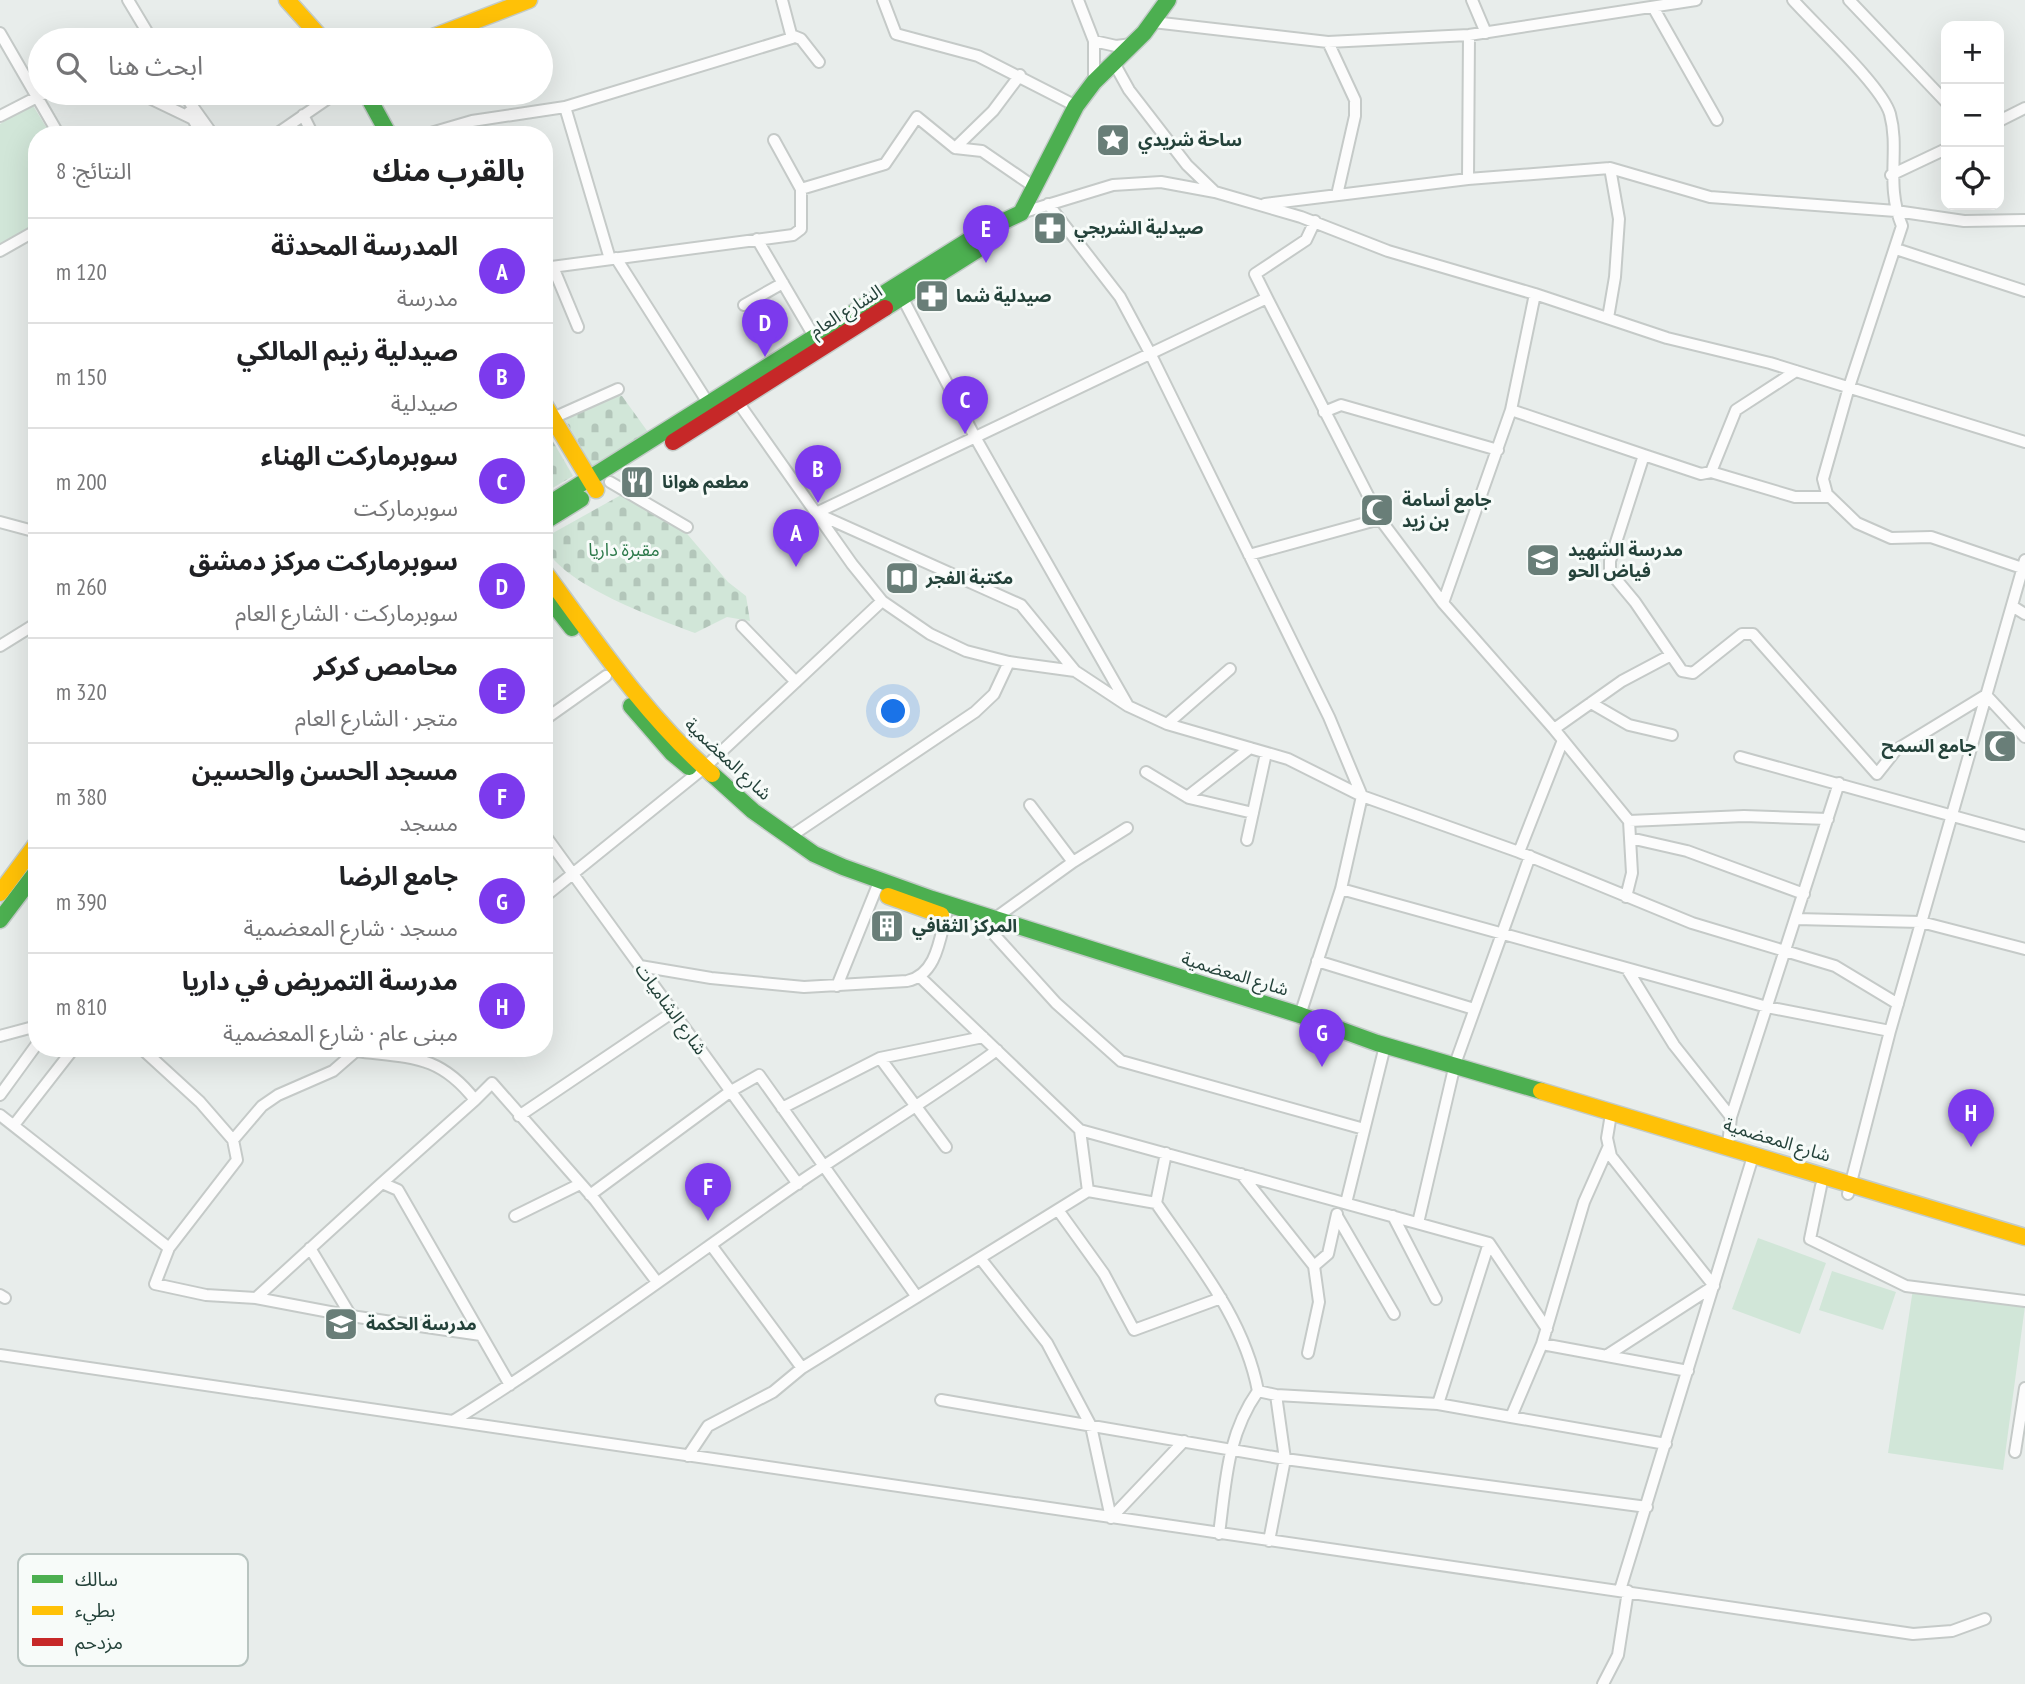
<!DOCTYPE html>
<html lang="ar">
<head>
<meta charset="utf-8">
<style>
	body { margin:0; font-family:"PT Sans Narrow","Noto Sans Arabic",sans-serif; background:#f2f2f2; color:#202124; direction:rtl }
	.controls { position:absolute; right:21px; top:21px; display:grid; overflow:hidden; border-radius:14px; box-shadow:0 7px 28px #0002 }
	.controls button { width:63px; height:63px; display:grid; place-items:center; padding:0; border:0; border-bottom:2px solid #e0e0e0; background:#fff; color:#202124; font:35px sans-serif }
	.you { position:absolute; left:894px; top:712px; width:24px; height:24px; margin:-18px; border:5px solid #fff; border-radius:50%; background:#1a73e8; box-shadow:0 0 0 10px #1a73e833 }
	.badge { display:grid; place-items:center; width:46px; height:46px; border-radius:50%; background:#7c3aed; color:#fff; font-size:23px; font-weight:700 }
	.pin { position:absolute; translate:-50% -58px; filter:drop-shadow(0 2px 4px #0008) }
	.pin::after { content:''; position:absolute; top:37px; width:24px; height:21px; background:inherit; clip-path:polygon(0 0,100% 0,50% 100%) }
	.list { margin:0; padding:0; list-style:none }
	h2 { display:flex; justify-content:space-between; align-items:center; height:91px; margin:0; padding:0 28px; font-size:30px }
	h2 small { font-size:23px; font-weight:400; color:#757577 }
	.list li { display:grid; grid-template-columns:46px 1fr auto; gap:21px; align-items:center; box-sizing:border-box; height:105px; padding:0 28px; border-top:2px solid #e0e0e0 }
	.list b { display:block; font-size:26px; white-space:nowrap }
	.list p { margin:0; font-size:23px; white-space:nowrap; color:#757577 }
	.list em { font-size:23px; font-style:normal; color:#757577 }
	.icon { flex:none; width:38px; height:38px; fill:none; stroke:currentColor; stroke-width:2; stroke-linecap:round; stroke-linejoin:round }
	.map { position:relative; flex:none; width:2025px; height:1684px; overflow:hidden; direction:ltr }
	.search { position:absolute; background:#fff; box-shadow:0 7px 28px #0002; left:28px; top:28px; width:525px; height:77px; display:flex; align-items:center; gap:18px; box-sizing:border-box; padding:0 24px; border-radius:38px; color:#757577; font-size:26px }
	.panel { position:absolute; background:#fff; box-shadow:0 7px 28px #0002; left:28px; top:126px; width:525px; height:931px; border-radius:28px; direction:rtl }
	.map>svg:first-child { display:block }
</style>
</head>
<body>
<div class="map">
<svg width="2025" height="1684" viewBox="0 0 2025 1684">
	<defs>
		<pattern id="cemetery-stones" width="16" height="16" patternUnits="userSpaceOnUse" patternTransform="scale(1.75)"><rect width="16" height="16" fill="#d1e6d8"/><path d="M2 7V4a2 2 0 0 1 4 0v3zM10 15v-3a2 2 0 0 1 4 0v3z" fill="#b3c6ba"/></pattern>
	</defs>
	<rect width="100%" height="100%" fill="#e8edeb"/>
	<path fill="#d1e6d8" d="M32,104L51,135H37V225L0,247V124Z
		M1758,1238L1826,1263L1800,1334L1732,1309Z
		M1832,1271L1896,1292L1883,1330L1819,1310Z
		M1913,1289L2025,1306L2003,1470L1888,1453Z"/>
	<path fill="url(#cemetery-stones)" d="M617,394L622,396L648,432L592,466L563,416Z
		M544,426L573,476L544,493Z
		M621,495L683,529L728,582L746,596L750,621L727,617L695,633C661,620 544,579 544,538Z"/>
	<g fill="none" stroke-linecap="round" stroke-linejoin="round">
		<g stroke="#c5cac8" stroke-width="14">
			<path id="street" d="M128,0L152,40
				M883,0L896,34L978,56L1076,106
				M1078,0L1094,41L1116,46L1132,44
				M1472,0L1486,33
				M1793,0C1815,25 1882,86 1890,114C1900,151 1885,184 1902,226L1849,387L1823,479L1827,494L1857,523L1891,538L1931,537L2025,569
				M1849,0L1946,102
				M1653,7L1717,120
				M1153,22L1328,42L1469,35L1696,0
				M0,33L59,135
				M791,35L801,39L819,62
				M1094,41V80
				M1328,42L1355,100V116L1337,195
				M1114,63L1129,90L1187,165L1215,192L1301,217L1388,251L1535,294L1667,338L1770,363L2025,442
				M139,93L191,118
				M183,93L213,135
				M565,107L610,259
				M189,112L202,135
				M303,115L313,135
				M0,116L45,93
				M1999,121L2025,108
				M275,135L336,93
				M424,135L472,121L565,107L792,38L782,0
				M774,140L801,189
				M955,148L982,151L1033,186
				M1891,175L1946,149
				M1468,179L1469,35
				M1048,204L1120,297L1150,353L1329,717L1362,796L1341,889L1300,1015
				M1265,204L1468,179L1610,168L1710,197L1896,211L1964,221L2025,220
				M1021,213L1113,185L1161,182L1215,192
				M757,239L815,338
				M1896,249L2025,291
				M0,251L37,230
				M616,258L710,406
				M553,267L578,327
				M544,268L793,235L801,229V189L885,164L917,117L955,148L993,111L1020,75
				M1535,294L1511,410L1644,455L1610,561V572L1635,602L1682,671L1693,673L1742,634H1753L1877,774L1896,750L1986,695L2025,737
				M901,295L975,437L1127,704
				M1267,298L1255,274L1306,240L1315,221
				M744,305L783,283
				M1608,318L1615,277L1619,219L1610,168
				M735,398L852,564L882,601L930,634L966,651L1009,662L1075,671L1128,706L1167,724L1288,759L1362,796L1519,852L1692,923L1835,966L1898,1004
				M1324,412L1341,405L1498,450
				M553,418L618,389
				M1644,455L1701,474L1711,472L1736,410L1796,371
				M1711,472L1795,497H1830
				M610,482L687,527
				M816,513L1267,298L1380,519L1443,603L1554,729L1629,821L1632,873L1626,897
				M818,514L1021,605L1075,671
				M0,522L37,532
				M1249,555L1380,519
				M1443,603L1511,410
				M2012,606L2025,614
				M742,626L796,682
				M0,646L37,623
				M1591,703L1629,725L1672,735
				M544,720L606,676
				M1167,724L1230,669
				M1554,729L1622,681L1671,655
				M1740,757L2025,836
				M1146,772L1189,798L1253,813
				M1187,797L1250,748
				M1030,805L1073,862
				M1629,821L1744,816L1828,819
				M544,834L798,1184
				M791,836L975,712L994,694L1009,662
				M1630,838L1687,851L1804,894
				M1247,840L1266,753
				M1519,852L1563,740
				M1341,889L1767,1007L1890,1031
				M544,897L705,767L882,601
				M994,919L1073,862L1127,828
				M1796,919L1921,922L2025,949
				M989,929L1056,1003L1121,1061L1364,1129
				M1317,961L1474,1009
				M640,966L711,978L804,987L907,981C938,975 940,935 947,911
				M1627,969L1674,1045L1731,1117
				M920,977L1080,1130L1088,1191
				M837,986L879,882
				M0,1036L37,1026
				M141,1048L200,1102L233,1140
				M334,1048L357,1050
				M880,1058L946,1147
				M0,1095L37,1044
				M782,1108L880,1058L983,1037
				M0,1115L169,1248
				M519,1116L673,1012
				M14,1125L74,1048
				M1080,1130L1489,1243L1547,1329
				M1728,1145L1731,1117L1839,783
				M1241,1174L1314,1266L1319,1302L1308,1353
				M382,1183L475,1100
				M1821,1186L1810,1239L1906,1286L2025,1301
				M1848,1194L1890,1031L2025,560
				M590,1195L731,1091L759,1075L917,1297
				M1156,1203C1197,1263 1244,1318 1258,1391C1227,1435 1226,1481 1219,1534
				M1346,1203L1384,1050
				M1058,1210L1104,1274L1134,1330L1221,1298
				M515,1216L580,1184
				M1337,1216L1394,1314
				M1393,1216L1436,1299
				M1418,1223L1455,1064L1530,856
				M711,1245L802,1368
				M310,1248L351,1316
				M980,1258L1047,1343L1091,1426L1111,1518
				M1314,1266L1328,1254L1337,1214
				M0,1295L5,1298
				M256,1298L351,1316L481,1335
				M1542,1344L1688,1371
				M1609,1354L1714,1286L1611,1156L1607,1138L1610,1120
				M0,1355L1913,1634L1952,1631L1985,1619
				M510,1385L398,1190L382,1183L256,1298L206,1295L155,1284L169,1248L237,1160L233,1140L262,1106L278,1095L333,1071L356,1051C411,1058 439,1054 475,1100L492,1083L595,1200L657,1282
				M1258,1391L1276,1395L1438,1404L1511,1417L1542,1344L1584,1202L1608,1148
				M941,1400L1285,1459L1647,1507
				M1438,1404L1489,1243
				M1511,1417L1666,1444
				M453,1421C570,1348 681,1265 794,1186C861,1140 931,1099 997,1050
				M2015,1452L2025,1388
				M688,1456L708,1426L773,1392L802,1368L1088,1191L1156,1203L1166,1153
				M1111,1518L1184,1441
				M1269,1541L1285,1459L1276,1395
				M1620,1590L1754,1153
				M1603,1684L1618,1655L1628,1591"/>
		</g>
		<g stroke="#c3cbc8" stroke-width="19">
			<path id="fast" d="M366,93L389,135
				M885,308L993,240
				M544,507L985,230L1021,213L1076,106L1094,82L1144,33L1168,0
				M544,522L581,499
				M544,592L572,628
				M631,706L672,753L689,767
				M712,774L753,811L814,854L843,867L932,899L1300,1015L1377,1043L1541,1091
				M0,920L37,871"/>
		</g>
		<g stroke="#c3cbc8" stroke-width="19">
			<path id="slow" d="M287,0L323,40
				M425,40L529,0
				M544,404L596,490
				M544,571C596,642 646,716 712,774
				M0,893L37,843
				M888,896L941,915
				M1541,1091L2025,1237"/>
		</g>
		<g stroke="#c3cbc8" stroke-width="19">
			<path id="jam" d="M673,442L885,308"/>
		</g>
		<use href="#street" stroke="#fcfcfc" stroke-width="10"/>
		<use href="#fast" stroke="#4caf50" stroke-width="16"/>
		<use href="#slow" stroke="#ffc107" stroke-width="16"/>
		<use href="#jam" stroke="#c62828" stroke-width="16"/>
	</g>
	<defs>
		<g id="sight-square" transform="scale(1.75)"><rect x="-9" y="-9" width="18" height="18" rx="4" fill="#697e78" stroke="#f7fbf9"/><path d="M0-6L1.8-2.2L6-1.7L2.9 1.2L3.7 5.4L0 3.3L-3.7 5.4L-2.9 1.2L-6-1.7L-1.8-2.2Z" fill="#fff"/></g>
		<g id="pharmacy-square" transform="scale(1.75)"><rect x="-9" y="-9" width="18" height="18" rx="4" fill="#697e78" stroke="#f7fbf9"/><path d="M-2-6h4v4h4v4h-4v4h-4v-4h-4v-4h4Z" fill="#fff"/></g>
		<g id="restaurant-square" transform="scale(1.75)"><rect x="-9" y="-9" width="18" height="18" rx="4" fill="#697e78" stroke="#f7fbf9"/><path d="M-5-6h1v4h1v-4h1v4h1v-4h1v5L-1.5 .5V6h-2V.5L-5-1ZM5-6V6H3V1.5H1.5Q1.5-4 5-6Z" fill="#fff"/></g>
		<g id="mosque-square" transform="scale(1.75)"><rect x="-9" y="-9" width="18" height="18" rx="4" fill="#697e78" stroke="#f7fbf9"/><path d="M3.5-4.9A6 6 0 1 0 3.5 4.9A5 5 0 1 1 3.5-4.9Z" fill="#fff"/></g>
		<g id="school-square" transform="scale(1.75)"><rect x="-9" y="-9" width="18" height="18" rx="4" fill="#697e78" stroke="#f7fbf9"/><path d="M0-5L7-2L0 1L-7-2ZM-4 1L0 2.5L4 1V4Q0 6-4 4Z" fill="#fff"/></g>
		<g id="library-square" transform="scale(1.75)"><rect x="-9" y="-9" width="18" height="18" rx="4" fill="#697e78" stroke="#f7fbf9"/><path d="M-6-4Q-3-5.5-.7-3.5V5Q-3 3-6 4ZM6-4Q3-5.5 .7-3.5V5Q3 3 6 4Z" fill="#fff"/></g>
		<g id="building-square" transform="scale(1.75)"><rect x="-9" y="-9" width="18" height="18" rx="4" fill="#697e78" stroke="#f7fbf9"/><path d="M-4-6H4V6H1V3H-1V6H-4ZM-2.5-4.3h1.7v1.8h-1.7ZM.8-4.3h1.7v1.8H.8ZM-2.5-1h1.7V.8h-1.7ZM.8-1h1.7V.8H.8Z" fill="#fff"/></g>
	</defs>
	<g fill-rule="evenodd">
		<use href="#sight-square" x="1113" y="140"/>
		<use href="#pharmacy-square" x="1050" y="228"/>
		<use href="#pharmacy-square" x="932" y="296"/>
		<use href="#restaurant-square" x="637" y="482"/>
		<use href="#mosque-square" x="1377" y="510"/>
		<use href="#school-square" x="1543" y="560"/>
		<use href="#library-square" x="902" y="578"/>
		<use href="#mosque-square" x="2000" y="746"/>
		<use href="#building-square" x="887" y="926"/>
		<use href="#school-square" x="341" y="1324"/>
	</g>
	<g text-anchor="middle" stroke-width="6" stroke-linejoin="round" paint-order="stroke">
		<g font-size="18" font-weight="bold" fill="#24423a" stroke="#f7fbf9" text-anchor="start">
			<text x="1138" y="146">ساحة شريدي</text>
			<text x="1074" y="234">صيدلية الشربجي</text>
			<text x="956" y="302">صيدلية شما</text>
			<text x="662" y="488">مطعم هوانا</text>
			<text x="1402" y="506">جامع أسامة<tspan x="1402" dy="21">بن زيد</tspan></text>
			<text x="1568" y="556">مدرسة الشهيد<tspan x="1568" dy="21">فياض الحو</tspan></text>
			<text x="926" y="584">مكتبة الفجر</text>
			<text x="1976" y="752" text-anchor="end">جامع السمح</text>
			<text x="912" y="932">المركز الثقافي</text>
			<text x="366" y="1330">مدرسة الحكمة</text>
		</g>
		<g font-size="18" fill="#24423a" stroke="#f7fbf9">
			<text transform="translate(846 311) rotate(-32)" y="6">الشارع العام</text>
			<text transform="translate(728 759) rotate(43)" y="6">شارع المعضمية</text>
			<text transform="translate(1235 974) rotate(17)" y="6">شارع المعضمية</text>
			<text transform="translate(671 1009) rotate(54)" y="6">شارع الشاميات</text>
			<text transform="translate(1777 1140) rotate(17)" y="6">شارع المعضمية</text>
		</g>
		<g font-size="18" fill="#2d7a4b" stroke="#f7fbf9">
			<text x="624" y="556">مقبرة داريا</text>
		</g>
	</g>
	<rect x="18" y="1554" width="230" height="112" rx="10" fill="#f7fbf9" stroke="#b8c4c0" stroke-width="2"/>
	<rect x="32" y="1575" width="31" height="8" fill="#4caf50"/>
	<rect x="32" y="1606" width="31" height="9" fill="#ffc107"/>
	<rect x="32" y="1638" width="31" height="8" fill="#c62828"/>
	<g font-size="19" fill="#24423a">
		<text x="75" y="1586">سالك</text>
		<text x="75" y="1617">بطيء</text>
		<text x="75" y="1649">مزدحم</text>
	</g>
</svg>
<div class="controls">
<button>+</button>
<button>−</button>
<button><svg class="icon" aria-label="locate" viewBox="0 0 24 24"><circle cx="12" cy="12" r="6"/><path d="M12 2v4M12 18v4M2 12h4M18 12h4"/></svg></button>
</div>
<div class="you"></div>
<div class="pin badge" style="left:796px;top:567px">A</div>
<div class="pin badge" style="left:818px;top:503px">B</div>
<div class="pin badge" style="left:965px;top:434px">C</div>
<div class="pin badge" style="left:765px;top:357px">D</div>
<div class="pin badge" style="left:986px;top:263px">E</div>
<div class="pin badge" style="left:708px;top:1221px">F</div>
<div class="pin badge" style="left:1322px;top:1067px">G</div>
<div class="pin badge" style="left:1971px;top:1147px">H</div>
<div class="search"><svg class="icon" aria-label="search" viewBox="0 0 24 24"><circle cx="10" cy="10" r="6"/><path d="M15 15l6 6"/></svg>ابحث هنا</div>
<section class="panel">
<h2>بالقرب منك<small>النتائج: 8</small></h2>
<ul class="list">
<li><span class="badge">A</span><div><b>المدرسة المحدثة</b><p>مدرسة</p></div><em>120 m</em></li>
<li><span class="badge">B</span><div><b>صيدلية رنيم المالكي</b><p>صيدلية</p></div><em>150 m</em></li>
<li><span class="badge">C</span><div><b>سوبرماركت الهناء</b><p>سوبرماركت</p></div><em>200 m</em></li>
<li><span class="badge">D</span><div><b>سوبرماركت مركز دمشق</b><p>سوبرماركت · الشارع العام</p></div><em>260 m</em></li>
<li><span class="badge">E</span><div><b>محامص كركر</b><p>متجر · الشارع العام</p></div><em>320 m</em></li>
<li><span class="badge">F</span><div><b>مسجد الحسن والحسين</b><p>مسجد</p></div><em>380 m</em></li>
<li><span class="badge">G</span><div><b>جامع الرضا</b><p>مسجد · شارع المعضمية</p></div><em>390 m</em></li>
<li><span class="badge">H</span><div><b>مدرسة التمريض في داريا</b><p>مبنى عام · شارع المعضمية</p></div><em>810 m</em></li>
</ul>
</section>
</div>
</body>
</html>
